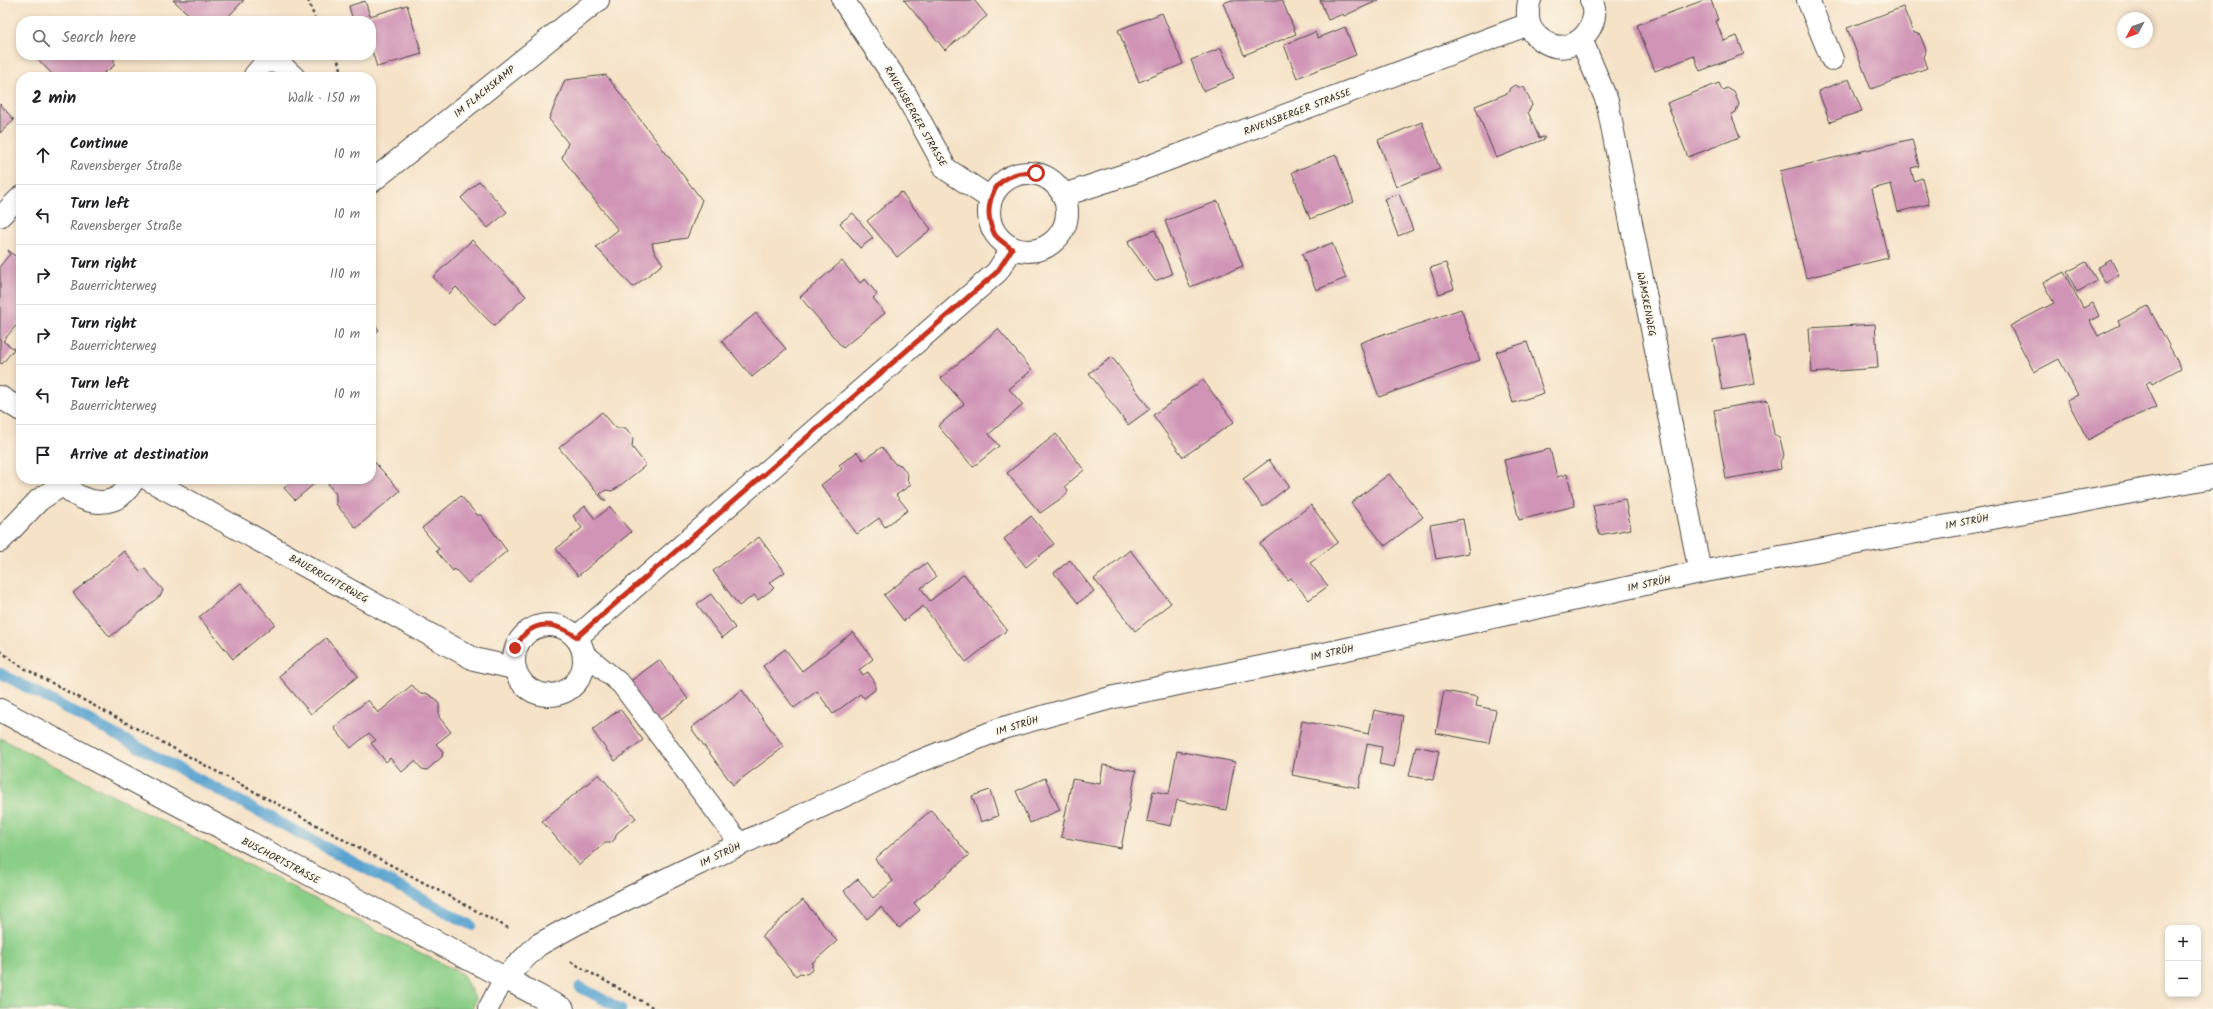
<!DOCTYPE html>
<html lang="en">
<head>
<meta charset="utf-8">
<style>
	body { margin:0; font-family:Kalam,sans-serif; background:#f2f2f2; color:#202124 }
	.controls { position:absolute; right:12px; bottom:12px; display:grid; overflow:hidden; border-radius:8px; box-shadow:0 2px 6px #0003 }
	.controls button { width:36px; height:36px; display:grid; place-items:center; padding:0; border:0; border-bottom:1px solid #e0e0e0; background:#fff; color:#202124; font:20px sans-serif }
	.compass { position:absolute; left:2117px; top:12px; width:36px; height:36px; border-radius:50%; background:#fff; box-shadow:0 2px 6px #0003; rotate:229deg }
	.stop { position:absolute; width:12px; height:12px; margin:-9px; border:3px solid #c8321e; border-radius:50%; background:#fff }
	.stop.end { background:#c8321e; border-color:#fff; box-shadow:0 1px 4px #0008 }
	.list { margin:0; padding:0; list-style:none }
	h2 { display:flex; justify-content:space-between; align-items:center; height:52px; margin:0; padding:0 16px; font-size:17px }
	h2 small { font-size:13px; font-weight:400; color:#757577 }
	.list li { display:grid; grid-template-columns:26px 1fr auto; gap:12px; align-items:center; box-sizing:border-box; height:60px; padding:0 16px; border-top:1px solid #e0e0e0 }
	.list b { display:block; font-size:15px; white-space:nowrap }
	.list p { margin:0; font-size:13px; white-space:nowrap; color:#757577 }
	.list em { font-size:13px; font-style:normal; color:#757577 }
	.icon { flex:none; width:22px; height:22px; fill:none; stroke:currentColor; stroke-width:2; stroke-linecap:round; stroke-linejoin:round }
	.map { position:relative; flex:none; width:2213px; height:1009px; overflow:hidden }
	.search { position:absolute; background:#fff; box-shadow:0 2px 6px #0003; left:16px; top:16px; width:360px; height:44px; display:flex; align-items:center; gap:10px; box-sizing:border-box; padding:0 14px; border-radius:16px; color:#757577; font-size:15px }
	.panel { position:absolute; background:#fff; box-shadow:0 2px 6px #0003; left:16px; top:72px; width:360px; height:412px; border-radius:16px }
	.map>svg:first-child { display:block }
</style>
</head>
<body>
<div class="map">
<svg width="2213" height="1009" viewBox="0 0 2213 1009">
	<rect width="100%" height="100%" fill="#fcf5e5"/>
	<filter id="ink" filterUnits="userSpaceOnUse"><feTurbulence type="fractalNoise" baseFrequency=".025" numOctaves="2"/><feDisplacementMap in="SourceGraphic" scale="8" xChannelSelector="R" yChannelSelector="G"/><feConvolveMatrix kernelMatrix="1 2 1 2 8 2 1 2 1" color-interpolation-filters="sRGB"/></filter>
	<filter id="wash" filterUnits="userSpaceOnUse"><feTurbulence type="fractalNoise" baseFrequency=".012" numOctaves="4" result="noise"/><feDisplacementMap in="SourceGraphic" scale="16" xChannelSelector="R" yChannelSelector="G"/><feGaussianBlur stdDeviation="0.9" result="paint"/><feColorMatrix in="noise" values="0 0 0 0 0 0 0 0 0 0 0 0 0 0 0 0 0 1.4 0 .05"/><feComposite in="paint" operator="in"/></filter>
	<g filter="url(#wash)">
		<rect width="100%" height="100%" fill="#f5e2c7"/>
		<path fill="#8ace87" stroke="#5a7c59" d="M0,738L462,974L476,1000L472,1009H0Z"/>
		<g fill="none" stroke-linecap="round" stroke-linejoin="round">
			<path stroke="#58a3d0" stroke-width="11" d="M0,673L471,925
				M580,987L621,1009"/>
		</g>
		<g id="blocks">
			<path fill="#d094b6" d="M173,0H244L224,21H196Z
				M904,0H974L987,16L945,50Z
				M1232,0H1282L1296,34L1244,55L1223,3Z
				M1320,0H1379L1344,16L1343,14L1328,20Z
				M1704,0H1711L1718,20L1716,21L1724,41L1737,36L1744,54L1700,71L1694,56L1655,71L1637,25Z
				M365,1L370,16L407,5L422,54L377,67L371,48V21H363L362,18L353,21L349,6Z
				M1903,7L1913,32L1920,35L1926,50L1923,57L1927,68L1871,89L1847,28Z
				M1162,13L1183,64L1139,82L1118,30Z
				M1345,27L1356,55L1297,78L1284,45L1315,32L1318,38Z
				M1221,48L1234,78L1203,91L1191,60Z
				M36,55H112L114,57V66L98,77H55L35,56Z
				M337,70L340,77H320Z
				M606,75L702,200L687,238L652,243L654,251L663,264L633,287L596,247L618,230L562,158L568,143L549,119L565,80Z
				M1849,79L1862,111L1830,122L1818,91Z
				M1719,83L1722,90L1727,88L1734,92L1739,104L1736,112L1731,114L1740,137L1688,157L1667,103Z
				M1515,85L1521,88L1524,87L1532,105L1528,112L1539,138L1544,137L1545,139L1496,158L1475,106L1508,93L1510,88Z
				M0,104L14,120L0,133Z
				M1422,122L1440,169L1396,187L1378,140Z
				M1912,139L1919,166L1911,168L1914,181L1922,178L1929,204L1898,212L1891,184L1872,189L1888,258L1806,278L1780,171Z
				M1336,155L1354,202L1310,219L1292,172Z
				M479,181L507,212L488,228L461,198Z
				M901,192L931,229L897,257L867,221Z
				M1399,194L1413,230L1398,236L1384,199Z
				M1218,201L1243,266L1190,287L1165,221Z
				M853,213L873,238L860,248L840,223Z
				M1155,230L1172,274L1155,281L1129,245L1128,241Z
				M472,240L526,296L494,326L456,287L449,294L433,277Z
				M1332,243L1346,278L1316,290L1302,254Z
				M8,250L21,261V320L3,341L14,349L2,364L0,363V266L10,254Z
				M2111,260L2119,275L2105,283L2097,268Z
				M842,261L860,283L865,279L877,294L873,298L885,313L843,348L800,297Z
				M2086,262L2097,281L2077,292L2067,272Z
				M1446,263L1454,289L1439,294L1430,268Z
				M2064,272L2083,308L2093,303L2099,316L2090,321L2098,336L2120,325L2118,321L2148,306L2181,368L2152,384L2150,381L2146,384L2157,407L2125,420L2088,440L2067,400L2078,395L2059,359L2034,372L2010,326L2054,303L2043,283Z
				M1461,309L1480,360L1379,397L1360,343L1386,333L1387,335Z
				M756,313L786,349L752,377L722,341Z
				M371,320L379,330L371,336Z
				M1875,324L1878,368L1812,373L1809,328Z
				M998,329L1032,370L1009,389L1023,405L989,434L999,446L973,467L938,426L964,404L941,378Z
				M1746,334L1755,384L1722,390L1713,340Z
				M1527,342L1544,393L1513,403L1496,352Z
				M1112,357L1150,409L1128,425L1089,373Z
				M1203,380L1234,422L1183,457L1153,415Z
				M1768,400L1774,434L1780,439L1784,455L1780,461L1781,469L1726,479L1714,410Z
				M602,412L616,428H626L633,438L632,447L646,465L617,488L612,491L606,490L600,494L606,501L605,502L559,448Z
				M1056,434L1084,470L1065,486L1068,490L1066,495L1040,513L1007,473Z
				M882,447L895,464L901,465L908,475L907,481L911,485L896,495L908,510L885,527L879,518L857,534L821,485L842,469L839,465L857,452L863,460Z
				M1550,449L1557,477L1567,474L1575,506L1519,520L1504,460Z
				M371,458L400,491L356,528L336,504V494L328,484L334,479H371Z
				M1269,460L1289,486L1263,507L1243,479Z
				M1389,474L1423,517L1385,546L1351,503Z
				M294,479H320L295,500L284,488Z
				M461,496L477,515H481L507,551L468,583L455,569L453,571L436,551L439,549L422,528Z
				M1625,499L1631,529L1599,535L1593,505Z
				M1311,505L1338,542L1310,563L1328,586L1309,600L1291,578L1288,580L1260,544Z
				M585,506L595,519L610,507L631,532L578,576L556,549L582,528L573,516Z
				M1031,516L1054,544L1026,567L1004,539Z
				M1463,519L1469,553L1436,559L1430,525Z
				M759,537L785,572L769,583L774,588L758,600L754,595L739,606L713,571Z
				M1130,550L1171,603L1135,631L1094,579Z
				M124,551L140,571L145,569L163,590L161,595L110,637L73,593Z
				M1070,560L1094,591L1078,603L1054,573Z
				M926,563L936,577L921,588L930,601L964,574L1007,630L966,662L923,606L904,621L884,595Z
				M241,583L275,624L233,659L199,617Z
				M711,594L735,628L722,638L697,604Z
				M853,632L873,659L859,670L863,675L868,672L875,682V690L864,698L860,694L833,714L817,691L794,708L763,666L785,649L802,671Z
				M326,638L358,676L311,714L279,676Z
				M659,660L688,699L657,722L628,683Z
				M412,685L420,694L426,693L436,699L439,704V717L451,732L436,744L443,752L442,757L427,770L422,769L415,761L402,772L390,758L386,762L371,743L376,740L369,733L351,748L334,728L368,700L378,713Z
				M742,690L784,747L733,785L691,728Z
				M1444,691L1478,697L1476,706L1496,710L1489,743L1436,733Z
				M620,709L643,740L615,761L592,730Z
				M1374,710L1403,716L1394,767L1379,764L1382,747L1367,744L1359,788L1292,775L1302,721L1369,734Z
				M1416,746L1439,751L1433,780L1409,776Z
				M1177,751L1235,762L1226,810L1177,800L1171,826L1147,821L1153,791L1169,794Z
				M1103,765L1136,771L1121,848L1061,837L1072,779L1100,784Z
				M599,774L636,818L617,833L615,839L611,843H605L579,865L542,821Z
				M1045,778L1060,810L1030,823L1016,791Z
				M990,790L998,816L981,822L972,796Z
				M931,810L969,855L914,903L920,910L899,928L881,907L867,919L844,891L858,879L873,898L893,881L875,859Z
				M803,900L837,941L812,963V970L807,974L800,973L796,976L762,936Z"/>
		</g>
	</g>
	<g filter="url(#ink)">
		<use href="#blocks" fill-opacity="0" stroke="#494642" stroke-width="1"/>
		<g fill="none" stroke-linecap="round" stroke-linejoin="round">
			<g stroke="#494642" stroke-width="22">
				<path id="lane" d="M254,77V75L264,63L279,62L295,77
					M0,217L21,196
					M585,654L621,684L740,844
					M488,1009L504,978"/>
			</g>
			<g stroke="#494642" stroke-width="24">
				<path id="street" d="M843,0L906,95L946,169L990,198
					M1530,0C1527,6 1528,11 1528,18C1529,35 1550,50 1567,46C1586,42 1601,18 1591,0
					M1808,0L1832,59
					M1581,39L1607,101L1700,572
					M989 212a39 39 0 1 1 78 0a39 39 0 1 1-78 0Z
					M371,182L598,0
					M1064,195L1137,171L1529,24
					M0,397L21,410
					M63,479C69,497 95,506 112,500C122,497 129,488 134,479
					M148,479L474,659L514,668
					M0,541L39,500L65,483
					M514 660a35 35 0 1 1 70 0a35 35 0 1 1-70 0Z
					M577,637L997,272L1012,249
					M504,978L538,945L574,925L679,873L903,768L1003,728L1114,697L1310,657L1700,572L2213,477"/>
			</g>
			<g stroke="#494642" stroke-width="24">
				<path id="secondary" d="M0,710L563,1009"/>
			</g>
			<path stroke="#494642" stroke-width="2.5" stroke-dasharray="3 3" stroke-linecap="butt" d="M308,0L316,21
				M336,55L344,77
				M0,651L22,667L510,929
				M571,962L656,1009"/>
			<use href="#lane" stroke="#fff" stroke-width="20"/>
			<use href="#street" stroke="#fff" stroke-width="22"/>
			<use href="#secondary" stroke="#fff" stroke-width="22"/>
		</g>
	</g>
	<g fill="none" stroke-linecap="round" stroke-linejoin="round" filter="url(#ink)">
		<path stroke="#c8321e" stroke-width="5" d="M515,648C518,644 521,637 526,633C543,618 562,627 577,637L997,272L1012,249C1007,245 999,240 995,235C983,212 989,181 1017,174C1022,172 1030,173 1036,173"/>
	</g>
	<g text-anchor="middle" stroke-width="3" stroke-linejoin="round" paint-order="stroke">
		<g font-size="10" fill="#2b2b2b" stroke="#fcf5e5">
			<text transform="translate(484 91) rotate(-39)" y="4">IM FLACHSKAMP</text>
			<text transform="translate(1297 111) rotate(-21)" y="4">RAVENSBERGER STRASSE</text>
			<text transform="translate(916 116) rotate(60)" y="4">RAVENSBERGER STRASSE</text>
			<text transform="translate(1647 304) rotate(79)" y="4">WÄMSKENWEG</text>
			<text transform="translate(1967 521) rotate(-11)" y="4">IM STRÜH</text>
			<text transform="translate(329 578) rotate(29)" y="4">BAUERRICHTERWEG</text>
			<text transform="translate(1649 583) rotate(-12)" y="4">IM STRÜH</text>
			<text transform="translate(1332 652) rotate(-12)" y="4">IM STRÜH</text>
			<text transform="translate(1017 725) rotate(-17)" y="4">IM STRÜH</text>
			<text transform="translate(720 854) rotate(-25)" y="4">IM STRÜH</text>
			<text transform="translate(281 860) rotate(28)" y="4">BUSCHORTSTRASSE</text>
		</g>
	</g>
</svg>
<div class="controls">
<button>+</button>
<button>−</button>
</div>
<svg class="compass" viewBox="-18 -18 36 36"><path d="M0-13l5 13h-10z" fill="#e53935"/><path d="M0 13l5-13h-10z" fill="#757577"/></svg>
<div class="stop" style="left:1036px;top:173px"></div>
<div class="stop end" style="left:515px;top:648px"></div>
<div class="search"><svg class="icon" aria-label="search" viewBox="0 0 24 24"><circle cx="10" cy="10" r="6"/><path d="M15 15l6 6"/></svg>Search here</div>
<section class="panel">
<h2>2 min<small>Walk · 150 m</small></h2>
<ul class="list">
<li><svg class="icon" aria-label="ahead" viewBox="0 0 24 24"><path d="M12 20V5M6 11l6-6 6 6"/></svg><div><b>Continue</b><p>Ravensberger Straße</p></div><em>10 m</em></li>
<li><svg class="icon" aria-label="left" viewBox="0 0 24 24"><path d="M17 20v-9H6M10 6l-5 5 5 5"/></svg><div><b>Turn left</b><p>Ravensberger Straße</p></div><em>10 m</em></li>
<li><svg class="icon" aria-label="right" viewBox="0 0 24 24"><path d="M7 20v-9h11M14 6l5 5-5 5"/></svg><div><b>Turn right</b><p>Bauerrichterweg</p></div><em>110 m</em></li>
<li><svg class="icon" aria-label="right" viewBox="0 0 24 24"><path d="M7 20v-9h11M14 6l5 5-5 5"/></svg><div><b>Turn right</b><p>Bauerrichterweg</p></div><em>10 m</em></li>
<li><svg class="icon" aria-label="left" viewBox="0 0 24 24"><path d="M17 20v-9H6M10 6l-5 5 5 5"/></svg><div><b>Turn left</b><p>Bauerrichterweg</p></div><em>10 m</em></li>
<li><svg class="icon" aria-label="arrive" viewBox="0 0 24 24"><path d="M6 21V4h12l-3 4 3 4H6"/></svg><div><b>Arrive at destination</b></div></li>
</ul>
</section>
</div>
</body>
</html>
